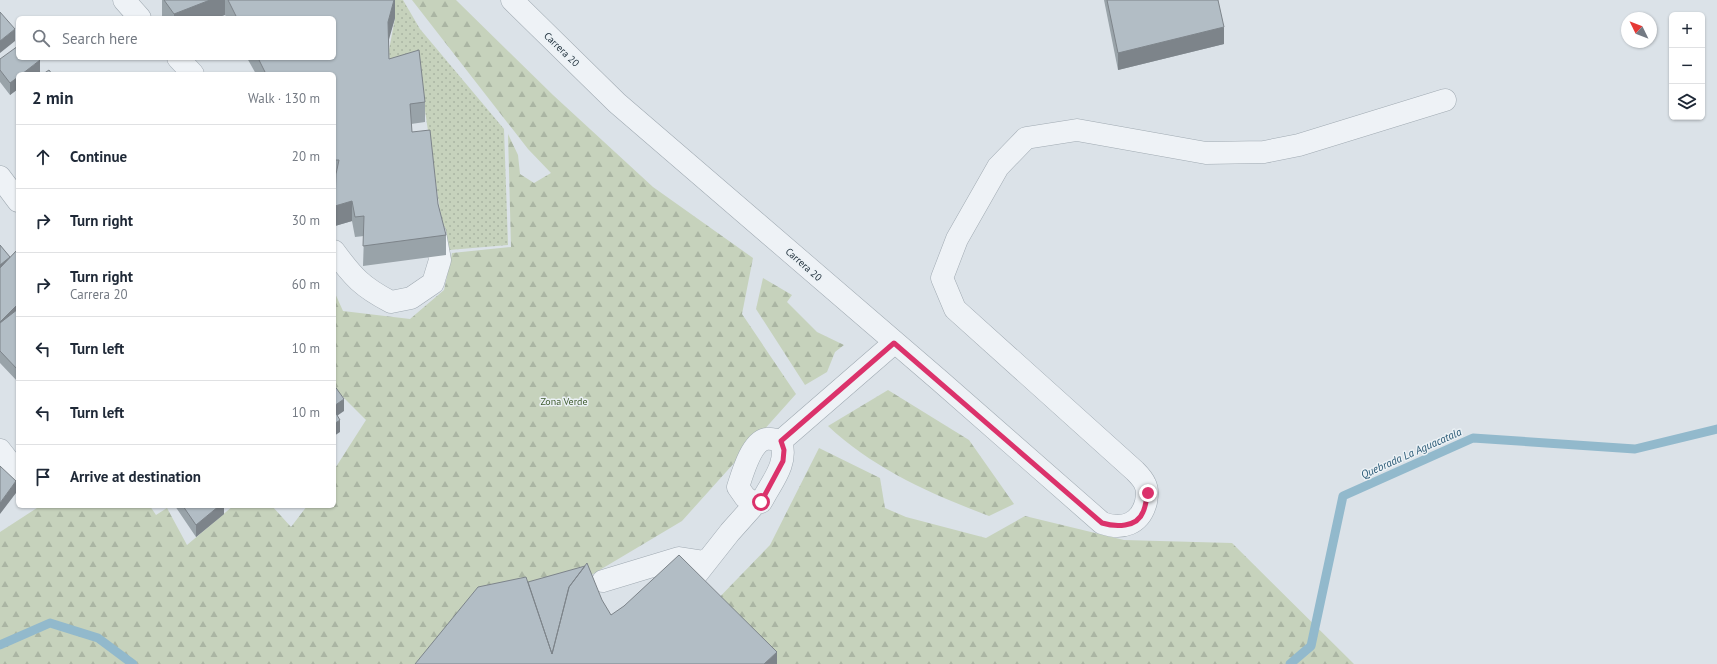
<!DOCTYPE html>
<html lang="en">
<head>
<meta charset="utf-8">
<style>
	body { margin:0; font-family:"PT Sans",sans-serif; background:#f6f6f7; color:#1f2937 }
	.controls { position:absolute; right:12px; top:12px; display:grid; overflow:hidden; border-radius:6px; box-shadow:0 1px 3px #0004 }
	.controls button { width:36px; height:36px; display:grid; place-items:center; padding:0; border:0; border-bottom:1px solid #e0e1e3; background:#fff; color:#1f2937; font:20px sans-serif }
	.compass { position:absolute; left:1621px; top:12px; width:36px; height:36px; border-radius:50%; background:#fff; box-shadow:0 1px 3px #0004; rotate:313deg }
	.stop { position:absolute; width:12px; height:12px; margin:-9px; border:3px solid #db326b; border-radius:50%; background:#fff }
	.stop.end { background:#db326b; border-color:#fff; box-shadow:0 1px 4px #0008 }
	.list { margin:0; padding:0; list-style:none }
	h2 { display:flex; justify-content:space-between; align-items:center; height:52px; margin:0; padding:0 16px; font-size:17px }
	h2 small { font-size:13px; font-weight:400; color:#747a83 }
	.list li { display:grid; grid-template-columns:26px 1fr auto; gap:12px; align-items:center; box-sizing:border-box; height:64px; padding:0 16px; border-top:1px solid #e0e1e3 }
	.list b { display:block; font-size:15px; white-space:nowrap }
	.list p { margin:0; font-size:13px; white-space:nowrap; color:#747a83 }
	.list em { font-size:13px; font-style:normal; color:#747a83 }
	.icon { flex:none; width:22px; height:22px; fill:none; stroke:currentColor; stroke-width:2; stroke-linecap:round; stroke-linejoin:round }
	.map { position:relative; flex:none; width:1717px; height:664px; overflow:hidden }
	.search { position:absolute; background:#fff; box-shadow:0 1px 3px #0004; left:16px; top:16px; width:320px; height:44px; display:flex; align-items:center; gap:10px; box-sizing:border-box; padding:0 14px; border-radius:6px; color:#747a83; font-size:15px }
	.panel { position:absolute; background:#fff; box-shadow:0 1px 3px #0004; left:16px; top:72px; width:320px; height:436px; border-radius:6px }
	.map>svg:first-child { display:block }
</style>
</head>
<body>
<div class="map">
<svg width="1717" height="664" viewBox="0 0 1717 664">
	<defs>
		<pattern id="forest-firs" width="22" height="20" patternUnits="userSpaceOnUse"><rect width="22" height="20" fill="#c6d2bc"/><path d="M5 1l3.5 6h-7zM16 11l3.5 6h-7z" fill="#aab5a3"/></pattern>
		<pattern id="park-dots" width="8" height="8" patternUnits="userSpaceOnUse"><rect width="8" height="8" fill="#c6d2bc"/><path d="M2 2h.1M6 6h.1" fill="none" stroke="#aab5a3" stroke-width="1.8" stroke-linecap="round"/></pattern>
	</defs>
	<rect width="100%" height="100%" fill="#dbe2e8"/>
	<path fill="url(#forest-firs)" d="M412,0H456L553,95L653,187L753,258L742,314L796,394L682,521L588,577L432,664H0V532L40,506H150L156,515L167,508L187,545L233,506H272L291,527L307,506H334V470L366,420L334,388V291L343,311L410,319L444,290L452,253L511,247L508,134L518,155L520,174L534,183L551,173L528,149Z
		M763,278L792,295L787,302L817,332L844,345L835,352L827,372L805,385L756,309Z
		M888,390L969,440L1014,504L989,516C931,494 874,469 828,426Z
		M819,448L880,478L885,508L906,517L986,538L1025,516L1124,540L1232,543L1354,664H769L711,606L770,545Z"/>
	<path fill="url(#park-dots)" d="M317,0H403L420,29L504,129L508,245L449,250L443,230L419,71L391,78L389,50L395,18L392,8Z"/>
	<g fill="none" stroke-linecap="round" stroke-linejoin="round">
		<path stroke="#92b9cc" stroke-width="9" d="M0,645L50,623L98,638L133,664
			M1290,664L1311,646L1343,496L1473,438L1635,449L1717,429"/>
		<g stroke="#a0aab2" stroke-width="23">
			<path id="minor" d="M124,0L140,18
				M512,0L617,103L939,380L1102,523C1122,530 1140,525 1146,502C1147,496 1148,490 1145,484C1143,479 1139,475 1135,471L955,309L942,278L957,239L998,167L1026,138L1077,130L1206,153L1264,152L1299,145L1445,100
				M178,58L193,74
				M0,177L18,201
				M334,251C353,277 362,287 391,302L411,298L433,283L440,260L435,233
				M781,441L894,343
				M0,450L18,473
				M755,504L745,497L738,487C742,475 751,442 766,439C771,438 776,440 781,441
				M603,581L679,558L705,562
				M678,595L689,584L730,532L755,504L761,502L764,497C774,479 788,462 781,441"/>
		</g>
		<use href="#minor" stroke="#eef2f6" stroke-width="22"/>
	</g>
	<path fill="#99a3a9" d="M162,0H395V18L388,40L389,59L425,102V122L411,124L412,132L438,204L446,235V255L363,266L364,236L355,237L352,221L335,226L336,180H334V74H256L247,58H334V18H227L225,15L216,18H162Z
		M1104,0H1218L1224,44L1118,70Z
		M0,59L40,72L10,95L0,82Z
		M0,245L10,257L18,249V382L0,363Z
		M175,506H224V514L196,537Z"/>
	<path fill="#7d848a" d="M210,0H225V15L216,18H174V14Z
		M394,0H395V18L388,43V22Z
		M1224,27V44L1118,70V53Z
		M15,29V41L0,53V41Z
		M40,60V72L37,74H22Z
		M18,77V89L10,95V83Z
		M352,201V221L335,226V206Z
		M10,257L0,277V265Z
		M18,304V316L0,334V322Z
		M344,399V411L334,418V406Z
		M340,420V432L334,436V424Z
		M16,481V493L0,514V503Z
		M219,506H224V514L196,537V525Z
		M777,652V664H764Z"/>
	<path fill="#b2bdc5" stroke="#7d848a" d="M164,0H210L174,14Z
		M228,0H394L388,22L389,59L419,50L425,102L410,104L412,132L430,130L438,204L446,235L363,246L364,216L355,217L352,201L335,206L336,174L339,160H334V74H266L258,58H334V18H237Z
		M1107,0H1218L1224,27L1118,53Z
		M0,12L15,29L0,41Z
		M18,46V58H39L40,60L22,74H18V77L10,83L0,70V59Z
		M49,70L52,74H43Z
		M0,245L10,257L0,265Z
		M18,249V304L0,322V268Z
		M18,309V370L0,351V323Z
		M334,385L344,399L334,406Z
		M334,410L340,420L334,424Z
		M0,466L16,481L0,503Z
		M183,506H219L196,525Z
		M679,555L777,652L764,664H415L478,587L526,577L552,654L569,587L587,563L602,600L611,615L624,606Z
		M585,566L569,587L552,654L528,582Z"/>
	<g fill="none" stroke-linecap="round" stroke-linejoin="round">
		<path stroke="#db326b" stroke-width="5" d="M761,502L783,461L784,450L781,441L894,343L1102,523C1115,527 1137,528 1143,512C1146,506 1146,499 1148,493"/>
	</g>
	<g text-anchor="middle" stroke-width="3" stroke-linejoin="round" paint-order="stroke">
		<g font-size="10" fill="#24333f" stroke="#ebf1f5">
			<text transform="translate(562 49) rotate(44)" y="4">Carrera 20</text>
			<text transform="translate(804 264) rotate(41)" y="4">Carrera 20</text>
		</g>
		<g font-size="10" fill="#405c30" stroke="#ebf1f5">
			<text x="564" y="405">Zona Verde</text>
		</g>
		<g font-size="11" font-style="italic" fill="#2b5a76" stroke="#ebf1f5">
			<text transform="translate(1411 453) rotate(-24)" y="4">Quebrada La Aguacatala</text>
		</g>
	</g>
</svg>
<div class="controls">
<button>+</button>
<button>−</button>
<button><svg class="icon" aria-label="layers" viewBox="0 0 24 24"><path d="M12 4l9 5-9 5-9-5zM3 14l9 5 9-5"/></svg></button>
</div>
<svg class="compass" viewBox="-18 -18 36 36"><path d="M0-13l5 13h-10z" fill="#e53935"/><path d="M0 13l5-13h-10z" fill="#747a83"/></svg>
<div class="stop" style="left:761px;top:502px"></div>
<div class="stop end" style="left:1148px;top:493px"></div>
<div class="search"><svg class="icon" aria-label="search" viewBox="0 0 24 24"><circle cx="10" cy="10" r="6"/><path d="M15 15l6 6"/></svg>Search here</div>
<section class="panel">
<h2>2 min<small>Walk · 130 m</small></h2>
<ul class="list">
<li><svg class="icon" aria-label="ahead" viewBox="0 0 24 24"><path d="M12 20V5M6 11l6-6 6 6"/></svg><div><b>Continue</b></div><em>20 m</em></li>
<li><svg class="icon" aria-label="right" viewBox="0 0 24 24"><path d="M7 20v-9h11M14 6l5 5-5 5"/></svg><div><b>Turn right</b></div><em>30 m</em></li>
<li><svg class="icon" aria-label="right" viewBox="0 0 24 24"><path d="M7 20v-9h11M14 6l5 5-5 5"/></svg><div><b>Turn right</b><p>Carrera 20</p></div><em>60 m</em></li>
<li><svg class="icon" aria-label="left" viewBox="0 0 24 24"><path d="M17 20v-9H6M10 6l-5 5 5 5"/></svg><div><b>Turn left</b></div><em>10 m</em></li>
<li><svg class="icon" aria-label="left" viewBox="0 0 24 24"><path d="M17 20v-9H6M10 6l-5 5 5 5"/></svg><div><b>Turn left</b></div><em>10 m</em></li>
<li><svg class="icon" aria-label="arrive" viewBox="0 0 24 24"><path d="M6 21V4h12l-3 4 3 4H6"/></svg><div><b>Arrive at destination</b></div></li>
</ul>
</section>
</div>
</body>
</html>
